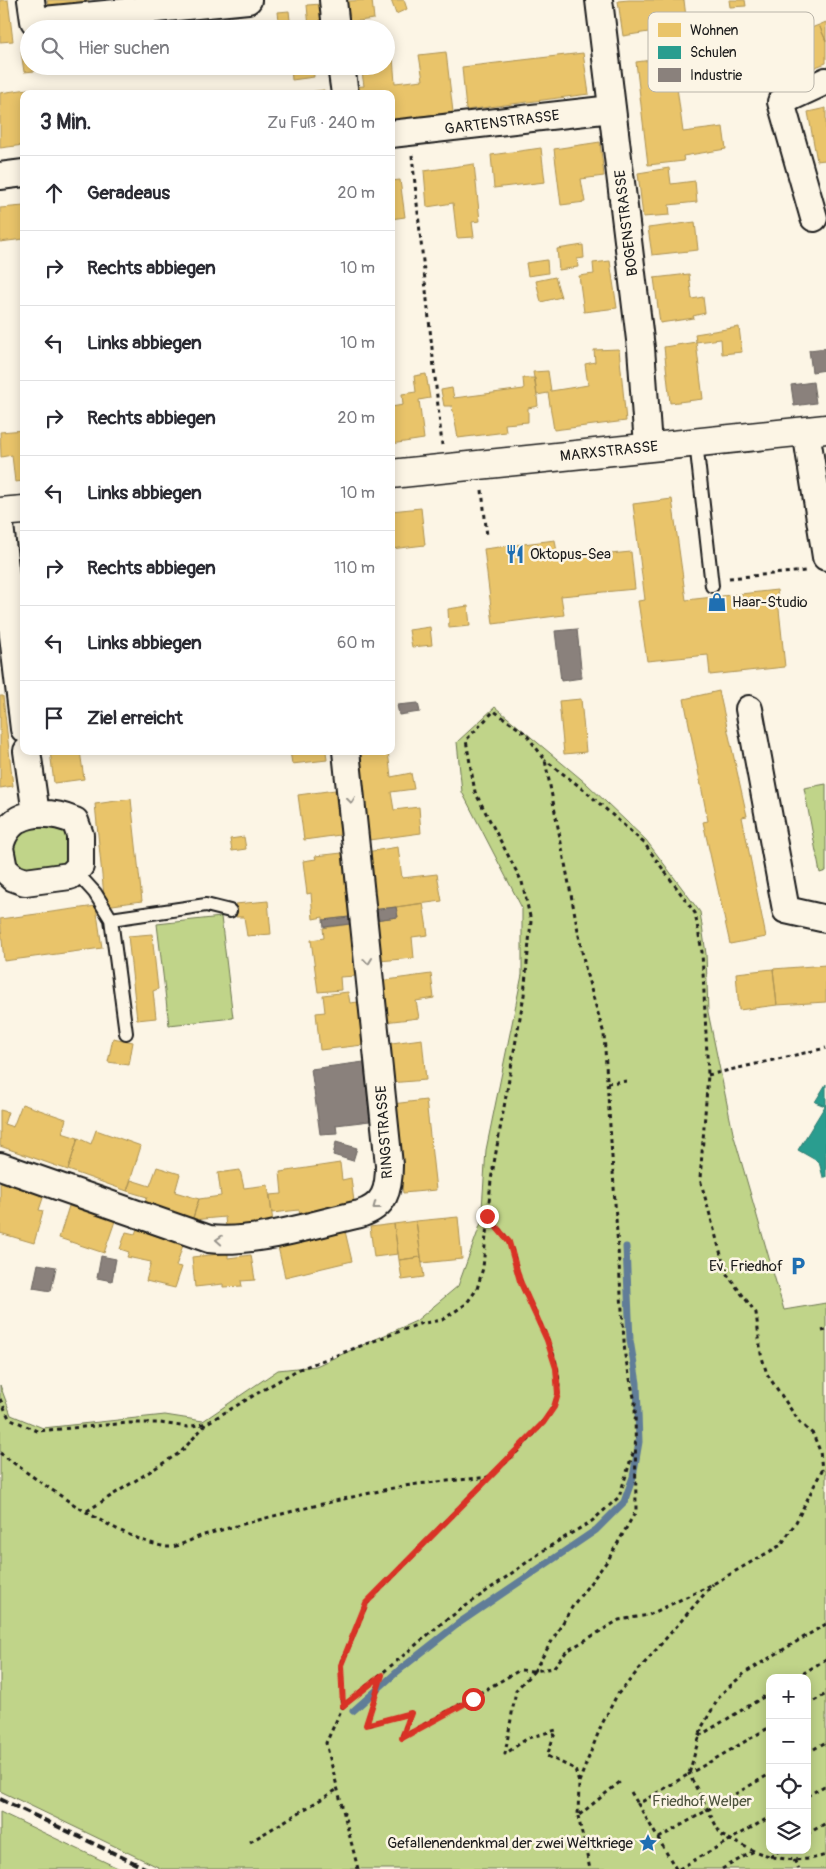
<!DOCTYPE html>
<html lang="de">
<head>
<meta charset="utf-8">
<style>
	body { margin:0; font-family:Pangolin,sans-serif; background:#f7f7f7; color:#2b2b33 }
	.controls { position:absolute; right:15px; bottom:15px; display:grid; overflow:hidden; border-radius:10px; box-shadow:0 2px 12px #0003 }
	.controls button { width:45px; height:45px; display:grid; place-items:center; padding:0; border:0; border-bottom:1px solid #e1e1e2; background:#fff; color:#2b2b33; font:25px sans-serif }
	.stop { position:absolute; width:15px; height:15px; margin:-11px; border:4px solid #d93025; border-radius:50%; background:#fff }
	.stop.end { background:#d93025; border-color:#fff; box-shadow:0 1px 5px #0008 }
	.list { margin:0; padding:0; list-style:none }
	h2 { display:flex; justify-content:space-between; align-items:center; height:65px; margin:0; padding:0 20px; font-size:21px }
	h2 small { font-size:16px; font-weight:400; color:#7c7c81 }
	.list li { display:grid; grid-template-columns:32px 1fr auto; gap:15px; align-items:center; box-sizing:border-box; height:75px; padding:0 20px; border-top:1px solid #e1e1e2 }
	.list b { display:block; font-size:19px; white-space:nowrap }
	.list em { font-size:16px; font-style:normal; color:#7c7c81 }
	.icon { flex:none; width:28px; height:28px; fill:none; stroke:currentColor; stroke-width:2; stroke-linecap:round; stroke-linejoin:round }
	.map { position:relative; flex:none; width:826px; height:1869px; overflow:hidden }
	.search { position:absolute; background:#fff; box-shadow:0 2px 12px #0003; left:20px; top:20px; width:375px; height:55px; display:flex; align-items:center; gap:12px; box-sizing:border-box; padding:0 18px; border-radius:28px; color:#7c7c81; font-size:19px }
	.panel { position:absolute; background:#fff; box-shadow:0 2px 12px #0003; left:20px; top:90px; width:375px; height:665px; border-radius:10px }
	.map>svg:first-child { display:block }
</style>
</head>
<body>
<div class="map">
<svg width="826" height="1869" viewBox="0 0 826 1869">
	<rect width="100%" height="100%" fill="#fcf5e5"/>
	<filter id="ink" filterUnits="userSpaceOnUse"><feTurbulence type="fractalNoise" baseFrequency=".02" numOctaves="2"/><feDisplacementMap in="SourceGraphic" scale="10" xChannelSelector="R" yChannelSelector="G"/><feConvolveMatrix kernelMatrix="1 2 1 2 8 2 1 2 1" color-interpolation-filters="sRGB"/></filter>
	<g filter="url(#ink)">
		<path fill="#c0d489" stroke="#6e7852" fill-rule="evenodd" d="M495,707L587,784L646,840L700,912L706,954L708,1012L733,1133L784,1310L826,1303V1869H162L0,1791V1385L11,1415L43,1428L165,1415L203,1421L278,1370L316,1366L416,1321L458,1286L481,1223L486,1150L522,975V908L462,792L457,742ZM770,1678H807V1850H770Z
			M826,784V871L820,873L804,788Z
			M39,824L64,828L73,855L58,871L16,868L10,841L18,831Z
			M221,917L233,1018L169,1025L157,924Z
			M0,1812L120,1869H0Z"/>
		<path fill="#e9c46a" stroke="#ac9253" d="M0,0H8L13,41L0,42Z
			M47,0H88L89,3L49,9Z
			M372,0L374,19L350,22L347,1Z
			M391,0H404L407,9L396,14Z
			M629,0H684L687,26L623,36L618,1Z
			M729,0H745L746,6L730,7Z
			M322,4L324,27L309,28L307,5Z
			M289,11L291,29H280L278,12Z
			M211,20L212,29H200L199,21Z
			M199,21L200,29H187V23Z
			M826,22V41L819,25Z
			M165,24L166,29H132Z
			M819,25L826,41V63L813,68L798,33Z
			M29,50V66H35V71L24,72L21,51Z
			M446,52L453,112L391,120V94H354L353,87L364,86L361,66H386V58L393,57L395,83L423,80L419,55Z
			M583,53L589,94L466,110L462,67Z
			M675,57L676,66L706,61L707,75L676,80L683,132L723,127L726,149L683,156L684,161L648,165L636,62Z
			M313,66L314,77L292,80L291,69Z
			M28,89V94H24V145L0,148V93Z
			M324,90L325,94H294Z
			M826,108V163L825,160L817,161L808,112Z
			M600,142L604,176L581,179L585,202L561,205L554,149Z
			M541,148L545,182L494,188L491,155Z
			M474,164L480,221L472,222L474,237L457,238L453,203L427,207L424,171Z
			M669,168L671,184L695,181L697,202L669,205L670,215L643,217L638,173Z
			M400,180L405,217L391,219V181Z
			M24,206V239L0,242V208Z
			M695,222L698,250L652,255L648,228Z
			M583,245L584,258L577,259L578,267L559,270L557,249Z
			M547,260L548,273L528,276L526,263Z
			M610,261L617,308L584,312L579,276L594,274L593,263Z
			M689,274L692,299L703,297L705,313L693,316L694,318L660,323L654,278Z
			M555,277L561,297L541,302L536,281Z
			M739,327L742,352L722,354L721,339L696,342L695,334Z
			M696,342L703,399L670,403L664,347Z
			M619,349L626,421L554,430L548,393L537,395L533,372L548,371L551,391L588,385L585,364L595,362L594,350Z
			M426,374L430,398L419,400L424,439L391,444V407L403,405L402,394L416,392L414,376Z
			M523,378H535L538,406L528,408V422L505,424L506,432L458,438L452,406H444L441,390L452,388L454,398L524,389Z
			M24,430V481L15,482L12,455L1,457L0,432Z
			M672,499L686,600L777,590L785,667L710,675L708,655L647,661L638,601L645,600L633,504Z
			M421,508L425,545L391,549V511Z
			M555,540L558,559L631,552L635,589L561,596L564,615L493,624L484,549Z
			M468,606L470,626L449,628L448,609Z
			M430,627L432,645L412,647L409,630Z
			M719,691L747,816L742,817L766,937L730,944L703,822L708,821L684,699Z
			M0,696H3L13,786L0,788Z
			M581,699L586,752L564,754L559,701Z
			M50,751H80L84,779L54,783Z
			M290,751H326L327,760L292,764Z
			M360,751H388L391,777L411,773L414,789L391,792L394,810L419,807L421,833L369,840Z
			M335,790L340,835L304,840L298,795Z
			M131,799L142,901L105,906L95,804Z
			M244,837L246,849L232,851L230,839Z
			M398,847L402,878L437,874L442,901L372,910L366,852Z
			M342,853L349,917L323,920V917L313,919L311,893L307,894L303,861L316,859L315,856Z
			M268,901L271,934L247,936L244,917H236L235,904Z
			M423,903L428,935L412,937L414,958L379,961L374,920L398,917L396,907Z
			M96,906L102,948L4,961L0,919Z
			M350,924L356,976L340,977L341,990L318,992L311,940L324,938L323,928Z
			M152,934L158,989L153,991L156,1018L137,1020L128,936Z
			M826,965V1002L777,1005L773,969Z
			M773,969L777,1005L739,1010L736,973Z
			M431,974L434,998L416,1001L419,1018L384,1022L379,981Z
			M348,992L350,1003L358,1002L363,1045L320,1050L316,1013L325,1012L323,995Z
			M113,1038L133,1042L129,1065L108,1062Z
			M422,1039L426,1080L389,1083L384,1044Z
			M426,1100L436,1190L403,1193L392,1104Z
			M22,1104L66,1119L62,1133L78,1138L68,1170L0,1146V1110L8,1112L4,1124L13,1127Z
			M96,1130L141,1146L127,1191L68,1170L78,1138L91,1144Z
			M340,1163L342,1180L351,1178L355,1210L301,1219L299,1210L272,1213L270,1195L282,1194L280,1172Z
			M157,1167L180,1174L175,1192L199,1199L191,1225L143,1208L147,1197L127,1191L131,1180L150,1186Z
			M240,1170L244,1188L268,1185L273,1222L226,1228L225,1217L192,1220L199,1199L221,1196L218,1173Z
			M0,1182L44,1195L39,1210L43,1211L34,1243L0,1233Z
			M69,1206L115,1221L104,1253L59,1238Z
			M458,1217L462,1259L422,1263L416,1221Z
			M416,1221L421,1257L399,1260L394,1224Z
			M394,1224L398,1254L374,1257L370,1227Z
			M137,1229L183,1245L176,1266L182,1267L175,1288L146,1281L151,1262L127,1257L129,1252L120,1249L126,1232L135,1234Z
			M345,1231L352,1261L285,1277L278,1247Z
			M228,1253V1258L251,1255L255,1280L241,1281L242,1286L223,1287V1284L195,1287L192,1257Z
			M421,1257L424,1277L402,1280L399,1260Z"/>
		<path fill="#2a9d8f" stroke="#26766c" d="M826,1084V1177H823L819,1162L798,1150L825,1106L815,1102Z"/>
		<path fill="#8a817c" stroke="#69635f" d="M826,348V370L812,372L809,350Z
			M813,382L816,403L794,406L791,385Z
			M577,629L582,678L561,681L555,631Z
			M418,703L420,712L399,715L397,705Z
			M396,907L398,917L374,920L372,910Z
			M349,917L350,924L324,927L323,920Z
			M364,1062L370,1121L336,1125L337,1133L320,1134L311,1069Z
			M336,1142L357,1148L353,1161L333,1155Z
			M101,1256L116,1259L112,1281L97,1278Z
			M38,1264L56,1267L51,1291L33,1288Z"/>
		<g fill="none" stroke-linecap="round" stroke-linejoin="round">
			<path stroke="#617d98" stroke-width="7" d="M353,1711L398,1671L459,1623L596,1530L624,1502L633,1477L639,1442L637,1383L630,1340L626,1247"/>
			<g stroke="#1c1c1c" stroke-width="16">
				<path id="service" d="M696,442L712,586
					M76,872L95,893L111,919L126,1033
					M111,919L206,905L230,911"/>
			</g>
			<g stroke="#1c1c1c" stroke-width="30">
				<path id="minor" d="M31,0L34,21L248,0
					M333,0L336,29
					M599,0L641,348L648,446
					M341,66L345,94
					M391,134L612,109
					M0,176L24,173
					M814,218L781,102L826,81
					M806,431L826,557
					M0,525L24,729
					M749,709L786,910L826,919
					M27,751L36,814
					M0,847C8,809 46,809 75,821L80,835V866L70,876L25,882L14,878L4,869L0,848
					M0,1166L209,1239C257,1244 313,1224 360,1214C385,1206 389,1190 389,1165L346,751"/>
			</g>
			<g stroke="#1c1c1c" stroke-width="31">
				<path id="tertiary" d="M391,474L826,429
					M0,512L24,510"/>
			</g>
			<path stroke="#1c1c1c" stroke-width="3" stroke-dasharray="4 4" stroke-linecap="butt" d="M412,155L442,445
				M482,490L487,536
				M729,578L805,571
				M708,1075L826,1048
				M607,1083L627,1081
				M487,1217C494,1225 505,1233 509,1243C515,1254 516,1268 520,1279C531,1311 567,1362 557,1397C550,1423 510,1459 489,1477
				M822,1331L826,1330
				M0,1399L9,1418L37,1431L129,1423H160L188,1427L207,1423
				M0,1453C41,1483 118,1540 168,1547C178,1548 193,1538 204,1535C263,1518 324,1503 384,1490C418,1482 455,1481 489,1477L367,1603L341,1665L343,1706
				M87,1511L181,1452L207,1423L297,1370L419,1324L442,1320L466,1304L477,1289L483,1268L491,1180L524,995L531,921L522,882L475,792L466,740L494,711L526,734L545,760L586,972L604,1034L625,1356L635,1402L636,1511L608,1560L574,1604L534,1671L553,1668L567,1651L619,1620L649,1615L713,1584L781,1545L796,1522L822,1470L820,1451L813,1434L800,1423L767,1374L761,1354L756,1313L726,1273L700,1179L708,1075L702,952L695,913L644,843L583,789L545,760
				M534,1671L516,1690L505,1754L528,1738L556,1730L547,1756L575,1769L579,1783L578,1816L621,1781
				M382,1675L366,1725L411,1713L401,1738L520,1670L533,1671
				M796,1678L826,1659
				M807,1705L826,1694
				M699,1736L770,1693
				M807,1753L826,1742
				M579,1782L601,1726L617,1695L713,1584
				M631,1792L638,1804
				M807,1796L826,1785
				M578,1816L590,1869
				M807,1834L826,1823
				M659,1838L770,1774
				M250,1842L338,1789
				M754,1851L721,1835L689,1774L770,1727
				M770,1857L780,1850
				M794,1860L799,1869
				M358,1869L326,1743L343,1706L442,1623L547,1548L592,1521L619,1497L634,1450
				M676,1869L638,1804L689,1774L702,1727L721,1694L746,1672L826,1624
				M679,1869L770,1817
				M722,1869L754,1851C778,1860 801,1863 826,1855"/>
			<use href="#service" stroke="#fcf5e5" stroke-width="12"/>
			<use href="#minor" stroke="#fcf5e5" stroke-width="26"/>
			<use href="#tertiary" stroke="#fcf5e5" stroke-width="28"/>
			<path stroke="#1c1c1c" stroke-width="4" stroke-dasharray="8 4" stroke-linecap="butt" d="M0,1799L147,1869"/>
		</g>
		<defs><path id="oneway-chevron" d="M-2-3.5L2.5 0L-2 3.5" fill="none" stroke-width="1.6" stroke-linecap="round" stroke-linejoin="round" transform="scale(1.25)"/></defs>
		<g stroke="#97938b">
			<use href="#oneway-chevron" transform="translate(351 800) rotate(83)"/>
			<use href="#oneway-chevron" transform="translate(368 961) rotate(84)"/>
			<use href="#oneway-chevron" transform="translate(376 1206) rotate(143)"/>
			<use href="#oneway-chevron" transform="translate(219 1240) rotate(-176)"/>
		</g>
	</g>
	<g fill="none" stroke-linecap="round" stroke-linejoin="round" filter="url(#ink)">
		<path stroke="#d93025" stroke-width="6" d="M473,1699L402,1738L411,1713L366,1725L382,1675L343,1706L341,1665L366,1603L543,1423L554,1407L558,1394L556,1368L547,1340L520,1281L509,1242L487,1216"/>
	</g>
	<defs>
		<g id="restaurant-bare" transform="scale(1.5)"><path d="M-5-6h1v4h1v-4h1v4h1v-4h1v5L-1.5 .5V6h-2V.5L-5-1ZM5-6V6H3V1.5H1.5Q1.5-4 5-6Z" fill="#1f6fb2" stroke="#fcf5e5" stroke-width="2.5" paint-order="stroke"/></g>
		<g id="shop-bare" transform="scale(1.5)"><path d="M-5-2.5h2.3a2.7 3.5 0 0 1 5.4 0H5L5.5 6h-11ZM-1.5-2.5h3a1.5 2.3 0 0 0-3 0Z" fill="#1f6fb2" stroke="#fcf5e5" stroke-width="2.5" paint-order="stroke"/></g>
		<g id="parking-bare" transform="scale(1.5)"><path d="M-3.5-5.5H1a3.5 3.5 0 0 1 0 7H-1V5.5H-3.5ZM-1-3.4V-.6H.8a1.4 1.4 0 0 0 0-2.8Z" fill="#1f6fb2" stroke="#fcf5e5" stroke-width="2.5" paint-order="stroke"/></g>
		<g id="sight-bare" transform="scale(1.5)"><path d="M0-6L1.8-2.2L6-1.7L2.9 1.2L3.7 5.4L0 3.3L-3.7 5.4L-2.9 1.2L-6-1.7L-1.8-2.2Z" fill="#1f6fb2" stroke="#fcf5e5" stroke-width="2.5" paint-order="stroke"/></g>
	</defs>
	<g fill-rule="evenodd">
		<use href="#restaurant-bare" x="515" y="554"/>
		<use href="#shop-bare" x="717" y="602"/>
		<use href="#parking-bare" x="798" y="1266"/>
		<use href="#sight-bare" x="648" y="1843"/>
	</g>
	<g text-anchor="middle" stroke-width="5" stroke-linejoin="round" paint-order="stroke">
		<g font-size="15" fill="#1c1c1c" stroke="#fcf5e5">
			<text transform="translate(502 122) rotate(-7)" y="5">GARTENSTRASSE</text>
			<text transform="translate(626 223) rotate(-97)" y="5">BOGENSTRASSE</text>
			<text transform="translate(609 451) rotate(-6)" y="5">MARXSTRASSE</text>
			<text transform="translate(384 1132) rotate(-94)" y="5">RINGSTRASSE</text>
		</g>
		<g font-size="15" fill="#1c1c1c" stroke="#fcf5e5" text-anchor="start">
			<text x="530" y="559">Oktopus-Sea</text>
			<text x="732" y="607">Haar-Studio</text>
			<text x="783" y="1271" text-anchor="end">Ev. Friedhof</text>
			<text x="633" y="1848" text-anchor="end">Gefallenendenkmal der zwei Weltkriege</text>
		</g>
		<g font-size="15" fill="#4d533d" stroke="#fcf5e5">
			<text x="702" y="1806">Friedhof Welper</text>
		</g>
	</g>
	<rect x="648" y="12" width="166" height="80" rx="8" fill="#fcf5e5" stroke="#b9b4a9" stroke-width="1"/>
	<rect x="658" y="23" width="23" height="14" fill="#e9c46a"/>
	<rect x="658" y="46" width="23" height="13" fill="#2a9d8f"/>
	<rect x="658" y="68" width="23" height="14" fill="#8a817c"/>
	<g font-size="14" fill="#1c1c1c">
		<text x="690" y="35">Wohnen</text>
		<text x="690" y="57">Schulen</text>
		<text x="690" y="80">Industrie</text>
	</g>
</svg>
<div class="controls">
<button>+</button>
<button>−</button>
<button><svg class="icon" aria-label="locate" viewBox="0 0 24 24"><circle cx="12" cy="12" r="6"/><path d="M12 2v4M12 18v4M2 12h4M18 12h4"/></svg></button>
<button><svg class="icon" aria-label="layers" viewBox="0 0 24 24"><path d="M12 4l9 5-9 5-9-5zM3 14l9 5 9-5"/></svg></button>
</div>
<div class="stop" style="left:473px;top:1699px"></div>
<div class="stop end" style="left:487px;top:1216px"></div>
<div class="search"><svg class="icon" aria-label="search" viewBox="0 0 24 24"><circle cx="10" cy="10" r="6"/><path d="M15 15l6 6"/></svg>Hier suchen</div>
<section class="panel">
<h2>3 Min.<small>Zu Fuß · 240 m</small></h2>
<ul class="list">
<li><svg class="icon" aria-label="ahead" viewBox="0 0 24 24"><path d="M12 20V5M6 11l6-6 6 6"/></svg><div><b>Geradeaus</b></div><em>20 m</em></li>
<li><svg class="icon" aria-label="right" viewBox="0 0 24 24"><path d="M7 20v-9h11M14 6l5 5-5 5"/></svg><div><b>Rechts abbiegen</b></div><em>10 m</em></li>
<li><svg class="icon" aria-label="left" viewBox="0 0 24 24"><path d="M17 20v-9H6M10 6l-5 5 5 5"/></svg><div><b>Links abbiegen</b></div><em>10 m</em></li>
<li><svg class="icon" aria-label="right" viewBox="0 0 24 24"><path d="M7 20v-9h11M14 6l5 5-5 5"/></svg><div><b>Rechts abbiegen</b></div><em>20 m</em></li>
<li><svg class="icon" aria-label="left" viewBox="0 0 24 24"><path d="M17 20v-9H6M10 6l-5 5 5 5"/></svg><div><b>Links abbiegen</b></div><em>10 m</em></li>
<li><svg class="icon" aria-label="right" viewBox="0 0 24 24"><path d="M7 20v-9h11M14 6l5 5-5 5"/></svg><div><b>Rechts abbiegen</b></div><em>110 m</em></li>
<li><svg class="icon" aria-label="left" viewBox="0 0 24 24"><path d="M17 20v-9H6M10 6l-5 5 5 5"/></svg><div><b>Links abbiegen</b></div><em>60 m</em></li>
<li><svg class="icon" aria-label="arrive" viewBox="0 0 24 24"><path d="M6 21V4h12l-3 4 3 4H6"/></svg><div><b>Ziel erreicht</b></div></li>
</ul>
</section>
</div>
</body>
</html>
